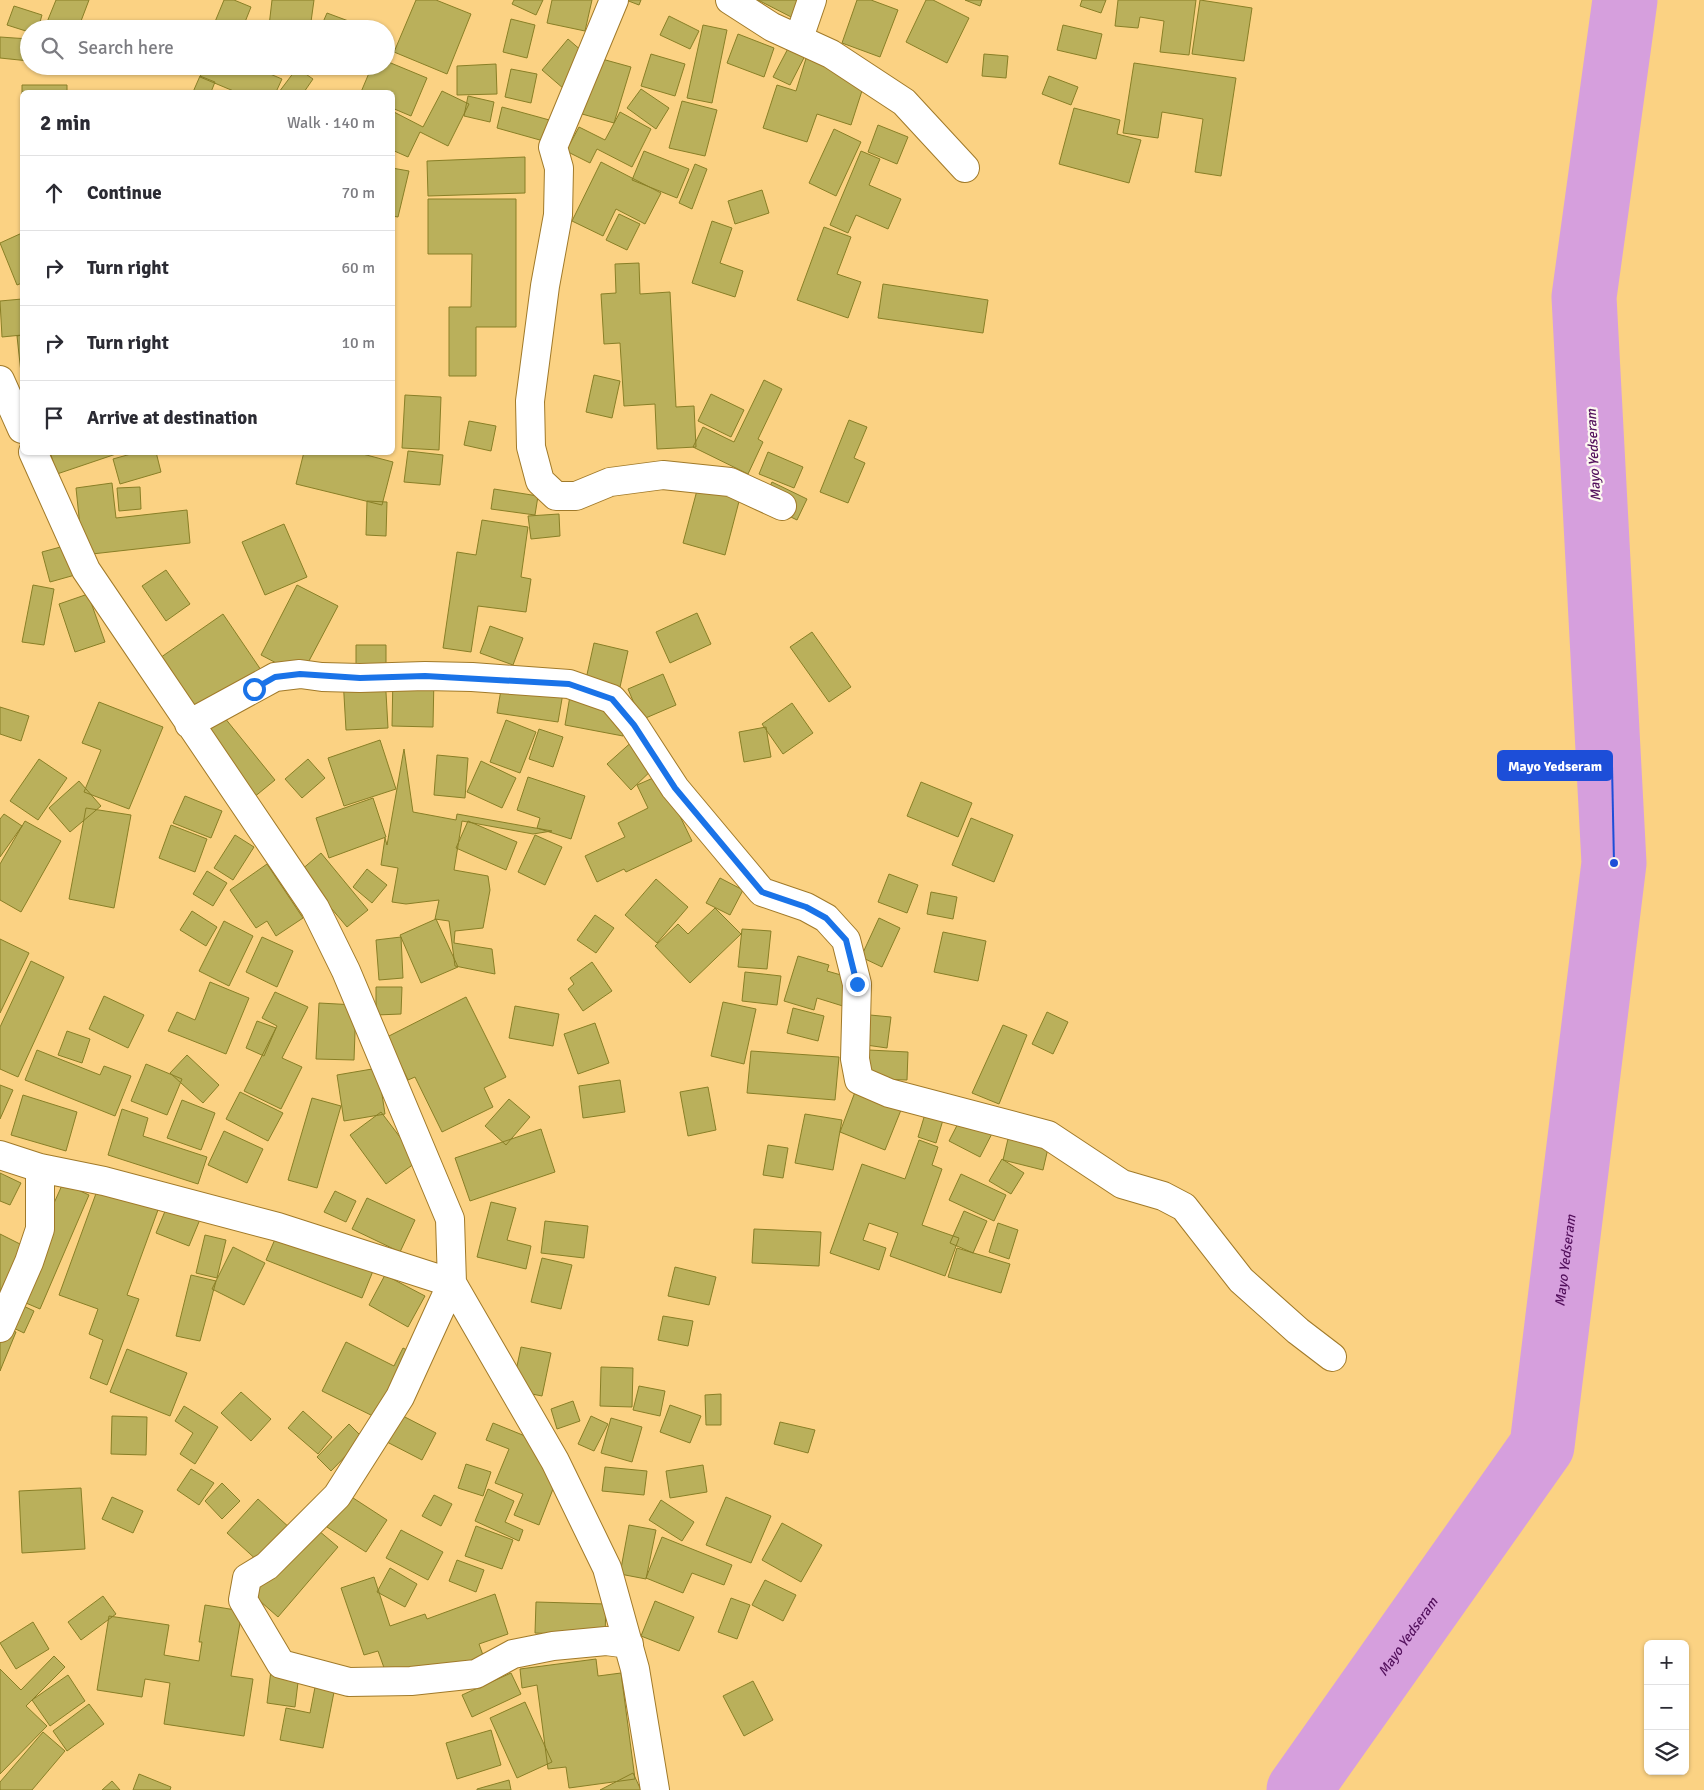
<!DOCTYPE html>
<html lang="en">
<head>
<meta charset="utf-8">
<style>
	body { margin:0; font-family:Signika,sans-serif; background:#f2f2f3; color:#2b2b33 }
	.controls { position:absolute; right:15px; bottom:15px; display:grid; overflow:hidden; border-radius:8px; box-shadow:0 1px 4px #0004 }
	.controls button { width:45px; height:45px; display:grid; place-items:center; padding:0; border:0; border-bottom:1px solid #e1e1e2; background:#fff; color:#2b2b33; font:25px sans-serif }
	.stop { position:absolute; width:15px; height:15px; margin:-11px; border:4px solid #1a73e8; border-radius:50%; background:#fff }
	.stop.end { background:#1a73e8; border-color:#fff; box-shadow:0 1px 5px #0008 }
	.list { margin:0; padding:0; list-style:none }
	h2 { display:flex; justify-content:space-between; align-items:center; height:65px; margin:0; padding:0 20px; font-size:21px }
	h2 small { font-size:16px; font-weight:400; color:#7c7c81 }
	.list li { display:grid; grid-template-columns:32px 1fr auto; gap:15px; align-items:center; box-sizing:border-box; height:75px; padding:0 20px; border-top:1px solid #e1e1e2 }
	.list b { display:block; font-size:19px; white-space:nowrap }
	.list em { font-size:16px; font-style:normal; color:#7c7c81 }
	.icon { flex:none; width:28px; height:28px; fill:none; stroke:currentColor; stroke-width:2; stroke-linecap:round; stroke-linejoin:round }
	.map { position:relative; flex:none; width:1704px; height:1790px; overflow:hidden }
	.search { position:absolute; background:#fff; box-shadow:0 1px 4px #0004; left:20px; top:20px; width:375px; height:55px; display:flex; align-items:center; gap:12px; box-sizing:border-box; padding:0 18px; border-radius:28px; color:#7c7c81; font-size:19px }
	.panel { position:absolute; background:#fff; box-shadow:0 1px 4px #0004; left:20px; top:90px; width:375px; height:365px; border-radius:8px }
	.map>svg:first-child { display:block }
</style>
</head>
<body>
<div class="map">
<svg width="1704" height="1790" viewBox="0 0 1704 1790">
	<rect width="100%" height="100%" fill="#fbd283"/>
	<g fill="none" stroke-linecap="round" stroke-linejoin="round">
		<path stroke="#d69fdd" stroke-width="65" id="s1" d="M1299,1790L1542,1446L1614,863L1584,297L1625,0"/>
	</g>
	<path fill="#bab05b" stroke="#897f26" d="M56,0H89L78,29L45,27Z
		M224,0H234L251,7L243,27L246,29H212Z
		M272,0H314L310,29L269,26Z
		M416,0H436L471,14L447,74L394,52Z
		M514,0H543L536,15L512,4Z
		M552,0H592L585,31L547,23Z
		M626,0H641L639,5Z
		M758,0H807L797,20Z
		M857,0H871L898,10L880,57L842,43Z
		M926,0H933L969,18L947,63L906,42Z
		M965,0H982L980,6Z
		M1082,0H1106L1101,13L1080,6Z
		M1118,0H1196L1189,55L1160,52L1164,21L1140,17L1138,28L1115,26Z
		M1200,0L1252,8L1244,61L1192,54Z
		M14,6L42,15L38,29H29V32L7,25Z
		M327,13L370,29H320Z
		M669,16L699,31L690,49L660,35Z
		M511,19L535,25L527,58L503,52Z
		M703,25L727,30L712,103L687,98Z
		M1063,25L1102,34L1096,59L1057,50Z
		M738,34L774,48L764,77L727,63Z
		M0,37L29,39V61L0,58Z
		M568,39L590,58L564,89L542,70Z
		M793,39L809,48L790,85L773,77Z
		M808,52L868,72L851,125L817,114L807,142L763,128L777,85L796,91Z
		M651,54L685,64L675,96L641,86Z
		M984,54L1008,56L1006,78L982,76Z
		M591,56L631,67L614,123L575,112Z
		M386,61L427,78L411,116L392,108V92H361L372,66H386Z
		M1134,63L1236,78L1221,176L1195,172L1203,119L1162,112L1158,138L1123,133Z
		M496,64L497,94L457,95V66Z
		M204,66H251L282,79L276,92H236L200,77Z
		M297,68L313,79L304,92H279Z
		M511,69L537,74L531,103L505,97Z
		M200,76L215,82L211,92H193Z
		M1049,76L1078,87L1071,105L1042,94Z
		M22,85H67V92H22V128Z
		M641,89L669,108L656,129L627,108Z
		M442,91L469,104L448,146L420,132L408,157L392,150V111L423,127Z
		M468,96L494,102L490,122L464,116Z
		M682,101L717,110L705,156L669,148Z
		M502,107L553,121L547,142L497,128Z
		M1074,108L1120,120L1117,134L1141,140L1129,183L1059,164Z
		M620,112L651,129L632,167L597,149L590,163L566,151L579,127L605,140Z
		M878,125L908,137L897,164L868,152Z
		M834,129L861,142L836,196L809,183Z
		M644,151L689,169L677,198L632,180Z
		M861,151L880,159L869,185L901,199L888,229L856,215L848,233L830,225Z
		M525,157V193L428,196L427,161Z
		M601,162L661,193L645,224L616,209L603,236L572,221Z
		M695,164L707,169L692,209L679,203Z
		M392,168L409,171L398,217L392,216Z
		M762,190L769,213L735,224L728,201Z
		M428,199H516V327H476V376H449V307H471L472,254H428Z
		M619,214L640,224L627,250L606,240Z
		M712,221L732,228L720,263L743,271L735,297L692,283Z
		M824,227L851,237L837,274L861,282L848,318L797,300Z
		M22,233V283L17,285L0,243Z
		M639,263L640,294L670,292L676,407L694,406L696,447L657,449L655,404L624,406L620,343L604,344L601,294L616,293L615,264Z
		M883,284L988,300L983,333L878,318Z
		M22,299V335L2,337L0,301Z
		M22,335V382L17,336Z
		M594,375L620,381L612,418L586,412Z
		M764,380L782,389L758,439L763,442L748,474L693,447L703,427L734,442Z
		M711,394L744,410L731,437L698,421Z
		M405,395L441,397L439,450L402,448Z
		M849,420L867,427L854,458L865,463L848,503L820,492Z
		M469,421L496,426L491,451L464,445Z
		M408,451L443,455L440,485L404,482Z
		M50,452H122L57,474Z
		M138,452H156L161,472L120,484L113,459Z
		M304,452H355L393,462L382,505L296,484Z
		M768,452L803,467L794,488L759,474Z
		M700,479L742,490L725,555L683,543Z
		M772,482L807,499L797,520L762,503Z
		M112,483L116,518L187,510L190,543L83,555L76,488Z
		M140,487L141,509L119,511L117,488Z
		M494,489L538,496L535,515L491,509Z
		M367,501L387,502L386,536L366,535Z
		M559,514L560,536L531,539L528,516Z
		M482,520L528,527L521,577L531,579L526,612L478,606L471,652L443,648L457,552L476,555Z
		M284,524L307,577L265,595L242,542Z
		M68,545L75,575L50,582L42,552Z
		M166,570L190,604L166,621L142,586Z
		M33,585L54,589L44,645L22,642Z
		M297,585L338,606L301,676L261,655Z
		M88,594L105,642L75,652L59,604Z
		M697,613L711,644L670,663L656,632Z
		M223,614L261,670L195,716L157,660Z
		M490,626L523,638L513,665L480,653Z
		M812,632L851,687L829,702L790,647Z
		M594,643L628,651L620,687L586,679Z
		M356,645H386V664L356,665Z
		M663,674L676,705L641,720L628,689Z
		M385,675L388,728L346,730L343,678Z
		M393,675L434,676L433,727L392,726Z
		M502,684L563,693L558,722L497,713Z
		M570,696L628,707L623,736L565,725Z
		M99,702L163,727L129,809L84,792L101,750L82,743Z
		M792,703L813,733L783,754L762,724Z
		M0,707L29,716L21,741L0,734Z
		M224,717L275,780L253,798L202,735Z
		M506,720L536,732L520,773L490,762Z
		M766,727L771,757L744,762L739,732Z
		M539,729L563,737L553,767L529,759Z
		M635,739L658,764L631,790L607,764Z
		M380,740L396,789L344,806L328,758Z
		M404,749L413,812L456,820L457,814L552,831L533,834L462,821L454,870L488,876L490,890L483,928L455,931L454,943L492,949L495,974L455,966L449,921L435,919L439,900L406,904L392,902L398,868L381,865L385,838L387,845Z
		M437,755L468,758L465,798L434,795Z
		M39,759L67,778L38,820L10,801Z
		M308,759L325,778L302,798L285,779Z
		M481,761L516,778L502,808L467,792Z
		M660,775L692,841L626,872L624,869L597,882L585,856L625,837L618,823L648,808L637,785Z
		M528,777L585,796L571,839L537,828L540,818L517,810Z
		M79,781L101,806L70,832L49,808Z
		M921,782L972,803L958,837L907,816Z
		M185,796L222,811L211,838L173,823Z
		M373,798L386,837L329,858L316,818Z
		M86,808L131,815L114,908L69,899Z
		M4,814L22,826L0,857V819Z
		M971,818L1013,835L994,882L952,865Z
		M25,821L61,841L21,912L0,900V864Z
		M468,821L517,842L506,870L456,848Z
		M171,825L207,839L195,872L159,858Z
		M235,835L254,847L233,880L214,868Z
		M535,835L562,847L545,885L518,872Z
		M321,853L368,910L347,927L300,871Z
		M267,864L303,918L276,936L267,921L256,928L230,890Z
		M367,869L387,885L372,903L353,887Z
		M207,871L227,883L213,906L193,894Z
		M889,874L918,885L907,913L878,902Z
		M720,878L743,890L730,915L706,903Z
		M656,879L688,907L657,943L625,915Z
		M931,892L957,897L953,919L927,914Z
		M715,908L741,934L690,983L655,946L678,924L688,934Z
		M192,911L217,927L206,946L180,930Z
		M595,915L614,928L596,953L577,940Z
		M879,918L900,928L882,967L861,957Z
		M436,919L458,967L421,983L400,935Z
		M224,921L253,936L229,986L199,971Z
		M742,929L771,931L767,969L738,967Z
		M943,932L986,941L978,981L934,972Z
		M262,937L293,951L277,987L246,972Z
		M401,937L403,978L379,980L376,940Z
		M0,939L29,953L0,1013Z
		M798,956L829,965L827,971L855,979L846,1007L817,998L814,1010L784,1001Z
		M31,961L64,977L18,1077L0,1069V1027Z
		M592,962L612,991L583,1011L568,989L574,984L570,978Z
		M745,972L781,976L777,1005L742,1001Z
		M210,982L249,998L226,1054L168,1031L177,1012L195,1020Z
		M376,987H402L401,1014L376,1015Z
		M275,992L308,1007L282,1058L302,1067L281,1109L244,1091L277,1026L262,1018Z
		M104,996L144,1015L128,1048L89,1029Z
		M466,997L506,1077L484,1088L493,1107L442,1132L415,1077L408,1080L387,1037Z
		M723,1002L756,1009L744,1064L711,1056Z
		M319,1003L356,1005L354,1060L316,1059Z
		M515,1006L559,1014L553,1046L509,1038Z
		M793,1008L824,1016L818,1041L787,1033Z
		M1047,1012L1068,1022L1053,1054L1032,1044Z
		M870,1015L891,1017L887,1048L866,1045Z
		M257,1021L276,1028L264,1056L246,1048Z
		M595,1023L609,1063L578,1074L564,1034Z
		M1003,1025L1027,1035L999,1104L972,1093Z
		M67,1031L90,1039L82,1063L58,1055Z
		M37,1050L100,1075L104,1066L131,1076L115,1116L25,1080Z
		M869,1050L908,1052L907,1080L868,1079Z
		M751,1051L839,1057L835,1100L747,1093Z
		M187,1055L219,1085L203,1103L170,1073Z
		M146,1064L182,1079L167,1115L131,1101Z
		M378,1068L385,1114L344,1121L337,1075Z
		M620,1080L625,1112L583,1118L579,1086Z
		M0,1085L13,1090L0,1119Z
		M708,1087L716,1130L688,1136L680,1092Z
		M240,1092L283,1113L268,1141L226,1119Z
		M855,1092L901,1110L885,1150L840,1132Z
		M23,1095L77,1112L66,1151L11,1135Z
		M312,1098L341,1106L317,1188L288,1180Z
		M509,1099L530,1117L506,1145L485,1126Z
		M182,1100L215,1113L201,1150L167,1138Z
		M968,1104L999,1120L980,1157L949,1141Z
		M122,1109L148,1118L143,1136L207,1157L198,1184L108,1155Z
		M381,1112L418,1161L386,1184L350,1135Z
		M805,1114L842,1120L833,1170L795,1163Z
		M925,1114L943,1120L936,1143L918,1137Z
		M1012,1122L1052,1131L1043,1170L1003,1160Z
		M541,1129L555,1172L470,1201L455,1158Z
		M224,1131L263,1149L247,1183L208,1165Z
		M919,1140L938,1147L932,1165L942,1169L922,1225L959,1238L945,1276L890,1256L898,1233L869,1223L863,1240L886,1248L879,1270L830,1253L862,1164L905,1179Z
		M768,1145L788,1148L783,1178L763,1175Z
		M1002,1159L1024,1173L1011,1194L989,1181Z
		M0,1173L21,1183L10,1205L0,1201Z
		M961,1174L1006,1195L994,1221L949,1200Z
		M63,1183L89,1195L40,1309L12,1297Z
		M98,1188L158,1210L127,1295L139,1299L107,1385L90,1378L103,1340L89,1334L98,1309L59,1295Z
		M335,1191L356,1201L346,1222L324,1212Z
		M367,1198L415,1220L400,1252L352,1229Z
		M491,1202L516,1208L507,1240L531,1246L526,1269L477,1257Z
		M168,1204L201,1217L189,1246L156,1233Z
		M964,1211L987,1221L973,1253L950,1243Z
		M545,1221L588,1226L584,1258L541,1253Z
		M998,1223L1018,1230L1009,1259L989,1252Z
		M754,1229L821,1232L819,1266L752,1263Z
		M279,1230L373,1271L362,1298L266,1260Z
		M0,1234L24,1246L0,1292Z
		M205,1235L226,1240L217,1278L196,1273Z
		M233,1247L265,1263L244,1305L212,1289Z
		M957,1248L1010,1264L1001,1293L948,1277Z
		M542,1258L572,1265L561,1309L531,1302Z
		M675,1267L716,1277L709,1305L668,1296Z
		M191,1275L216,1281L200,1341L176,1336Z
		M385,1275L425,1296L408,1327L369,1305Z
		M13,1301L34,1311L24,1333L3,1323Z
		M663,1316L693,1321L688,1346L658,1340Z
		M0,1326L16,1332L0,1371Z
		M346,1342L394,1366L403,1348L425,1359L381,1420L322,1391Z
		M521,1347L551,1353L542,1396L512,1390Z
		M127,1349L187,1373L170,1416L110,1392Z
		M601,1367L633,1368L632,1407L600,1406Z
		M639,1386L665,1391L660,1416L633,1410Z
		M241,1392L271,1419L251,1441L221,1413Z
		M721,1394V1425H706L705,1395Z
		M573,1401L580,1421L557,1429L551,1409Z
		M670,1405L701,1416L690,1443L660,1432Z
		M184,1406L218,1427L195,1464L180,1454L193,1433L175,1421Z
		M303,1411L332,1437L318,1454L288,1428Z
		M401,1415L436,1433L422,1460L387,1442Z
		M112,1416L147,1417L146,1455L111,1454Z
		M591,1416L608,1424L594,1451L578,1444Z
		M611,1418L642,1427L632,1462L601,1453Z
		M780,1422L815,1430L808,1453L774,1444Z
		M493,1423L567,1453L539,1525L514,1515L523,1494L495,1483L509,1449L486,1440Z
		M349,1424L363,1438L331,1471L317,1457Z
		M466,1464L491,1472L483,1496L458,1488Z
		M703,1465L707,1492L670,1498L666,1471Z
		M605,1467L647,1471L644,1495L602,1491Z
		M191,1469L214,1483L199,1505L177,1490Z
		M222,1483L240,1501L222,1519L205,1501Z
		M81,1488L85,1549L22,1553L19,1491Z
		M488,1489L514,1501L505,1522L523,1530L519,1541L475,1521Z
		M347,1494L387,1520L366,1552L327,1527Z
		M434,1495L452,1504L441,1526L422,1516Z
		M112,1497L143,1511L133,1533L102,1519Z
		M726,1497L771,1516L751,1563L706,1545Z
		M258,1499L291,1529L260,1563L227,1533Z
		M661,1500L694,1522L682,1541L649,1520Z
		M782,1523L822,1545L801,1582L762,1560Z
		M312,1525L338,1547L278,1617L252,1594Z
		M629,1525L656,1530L646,1579L620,1574Z
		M476,1526L513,1540L502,1569L465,1556Z
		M401,1530L443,1552L428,1580L386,1558Z
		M662,1537L732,1565L724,1585L692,1573L683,1593L646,1578Z
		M457,1560L484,1570L476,1592L449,1581Z
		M390,1568L417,1584L405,1607L377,1592Z
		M374,1577L390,1626L425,1614L427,1619L495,1594L508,1634L479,1644L484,1658L392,1690L378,1651L364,1655L341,1588Z
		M765,1580L796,1595L783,1621L752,1605Z
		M103,1596L116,1614L81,1640L68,1622Z
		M731,1598L750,1605L737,1639L718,1632Z
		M655,1601L694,1617L679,1651L641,1636Z
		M536,1602L606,1604L605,1636L535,1633Z
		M205,1605L242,1611L231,1676L253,1679L244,1736L164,1724L170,1683L145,1679L142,1697L97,1690L109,1616L169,1625L164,1655L199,1661L202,1642H199Z
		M33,1622L49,1649L16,1669L0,1643Z
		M54,1656L65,1667L26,1706L47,1726L0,1774V1669L21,1690Z
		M596,1659L598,1676L621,1673L635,1779L569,1788L566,1767L548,1769L537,1685L522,1688L520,1669Z
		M272,1662L300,1666L295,1707L267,1703Z
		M511,1673L521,1694L472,1717L462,1695Z
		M68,1675L85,1701L50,1726L32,1700Z
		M317,1677L336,1682L323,1748L280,1740L286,1708L310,1713Z
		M753,1681L773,1720L744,1736L723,1696Z
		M525,1702L552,1762L517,1778L490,1718Z
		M89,1704L104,1724L67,1751L53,1731Z
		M491,1730L501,1765L457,1779L446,1743Z
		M43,1732L65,1751L32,1790H0V1782Z
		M633,1773L641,1790H600Z
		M139,1774L171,1787L170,1790H133Z
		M509,1780L511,1790H477V1789Z
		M112,1781L120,1790H102Z"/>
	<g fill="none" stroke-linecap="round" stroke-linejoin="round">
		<g stroke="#a17a29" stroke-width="30">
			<path id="minor" d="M614,0L553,147L559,168L558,215L545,286L530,401L531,447L540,481L556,496H576L610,482L663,475L730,482L782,506
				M730,0L772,27L831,54L904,102L965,168
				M799,38L812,0
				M0,380L22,429
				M33,452L86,570L315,908L346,971L450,1219L452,1283L400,1397L337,1496L267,1566L247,1578L243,1600L281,1664L349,1682L411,1681L476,1674L513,1654L553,1646L606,1641L629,1644
				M189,724L275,677L300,674L322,677L360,678L425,676L472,677L569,684L612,699L634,725L675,788L762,892L806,907L826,918L846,940L857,984L855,1059L859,1080L889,1093L1048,1135L1122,1184L1163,1196L1184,1207L1241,1280L1298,1331L1332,1357
				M0,1155L40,1168L104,1181L278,1227L452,1283L555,1461L607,1568L635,1669L655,1790
				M0,1328L29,1262L40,1229V1168"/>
		</g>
		<use href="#minor" stroke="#fff" stroke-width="28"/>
	</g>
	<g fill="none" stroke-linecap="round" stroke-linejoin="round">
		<path stroke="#1a73e8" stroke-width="6" d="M254,689L275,677L300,674L360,678L425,676L569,684L612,699L634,725L675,788L762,892L806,907L826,918L846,940L857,984"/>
	</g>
	<g text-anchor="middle" stroke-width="4.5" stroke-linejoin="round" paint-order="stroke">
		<g font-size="14" font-style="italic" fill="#53105c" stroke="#fdf8f1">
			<text transform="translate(1593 455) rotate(-93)" y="5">Mayo Yedseram</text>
			<text dy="5" stroke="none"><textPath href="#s1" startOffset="608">Mayo Yedseram</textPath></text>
			<text dy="5" stroke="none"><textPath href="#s1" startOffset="188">Mayo Yedseram</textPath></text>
		</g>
	</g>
	<path fill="none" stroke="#1d4ed8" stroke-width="2" d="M1614 863L1612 766"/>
	<circle fill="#1d4ed8" stroke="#fdf8f1" stroke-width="2" cx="1614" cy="863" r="5"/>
	<rect fill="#1d4ed8" stroke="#1d4ed8" stroke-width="2" x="1498" y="751" width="114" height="29" rx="5"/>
	<g font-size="14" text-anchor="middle" font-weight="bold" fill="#fff">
		<text x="1555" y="771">Mayo Yedseram</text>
	</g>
</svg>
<div class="controls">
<button>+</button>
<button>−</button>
<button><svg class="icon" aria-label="layers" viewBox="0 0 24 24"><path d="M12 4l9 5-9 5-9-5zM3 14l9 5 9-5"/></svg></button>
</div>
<div class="stop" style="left:254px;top:689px"></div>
<div class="stop end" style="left:857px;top:984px"></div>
<div class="search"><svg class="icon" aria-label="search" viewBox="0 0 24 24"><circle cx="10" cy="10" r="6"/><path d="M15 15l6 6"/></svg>Search here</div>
<section class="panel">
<h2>2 min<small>Walk · 140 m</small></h2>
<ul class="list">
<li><svg class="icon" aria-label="ahead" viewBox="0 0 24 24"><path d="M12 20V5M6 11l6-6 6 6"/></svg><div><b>Continue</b></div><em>70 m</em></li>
<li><svg class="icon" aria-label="right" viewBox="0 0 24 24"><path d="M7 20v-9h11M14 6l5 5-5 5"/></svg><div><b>Turn right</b></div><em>60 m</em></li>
<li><svg class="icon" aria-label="right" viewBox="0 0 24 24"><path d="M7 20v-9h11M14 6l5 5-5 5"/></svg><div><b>Turn right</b></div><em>10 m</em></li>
<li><svg class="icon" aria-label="arrive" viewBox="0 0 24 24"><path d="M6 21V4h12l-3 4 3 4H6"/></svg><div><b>Arrive at destination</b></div></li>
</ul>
</section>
</div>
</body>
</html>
